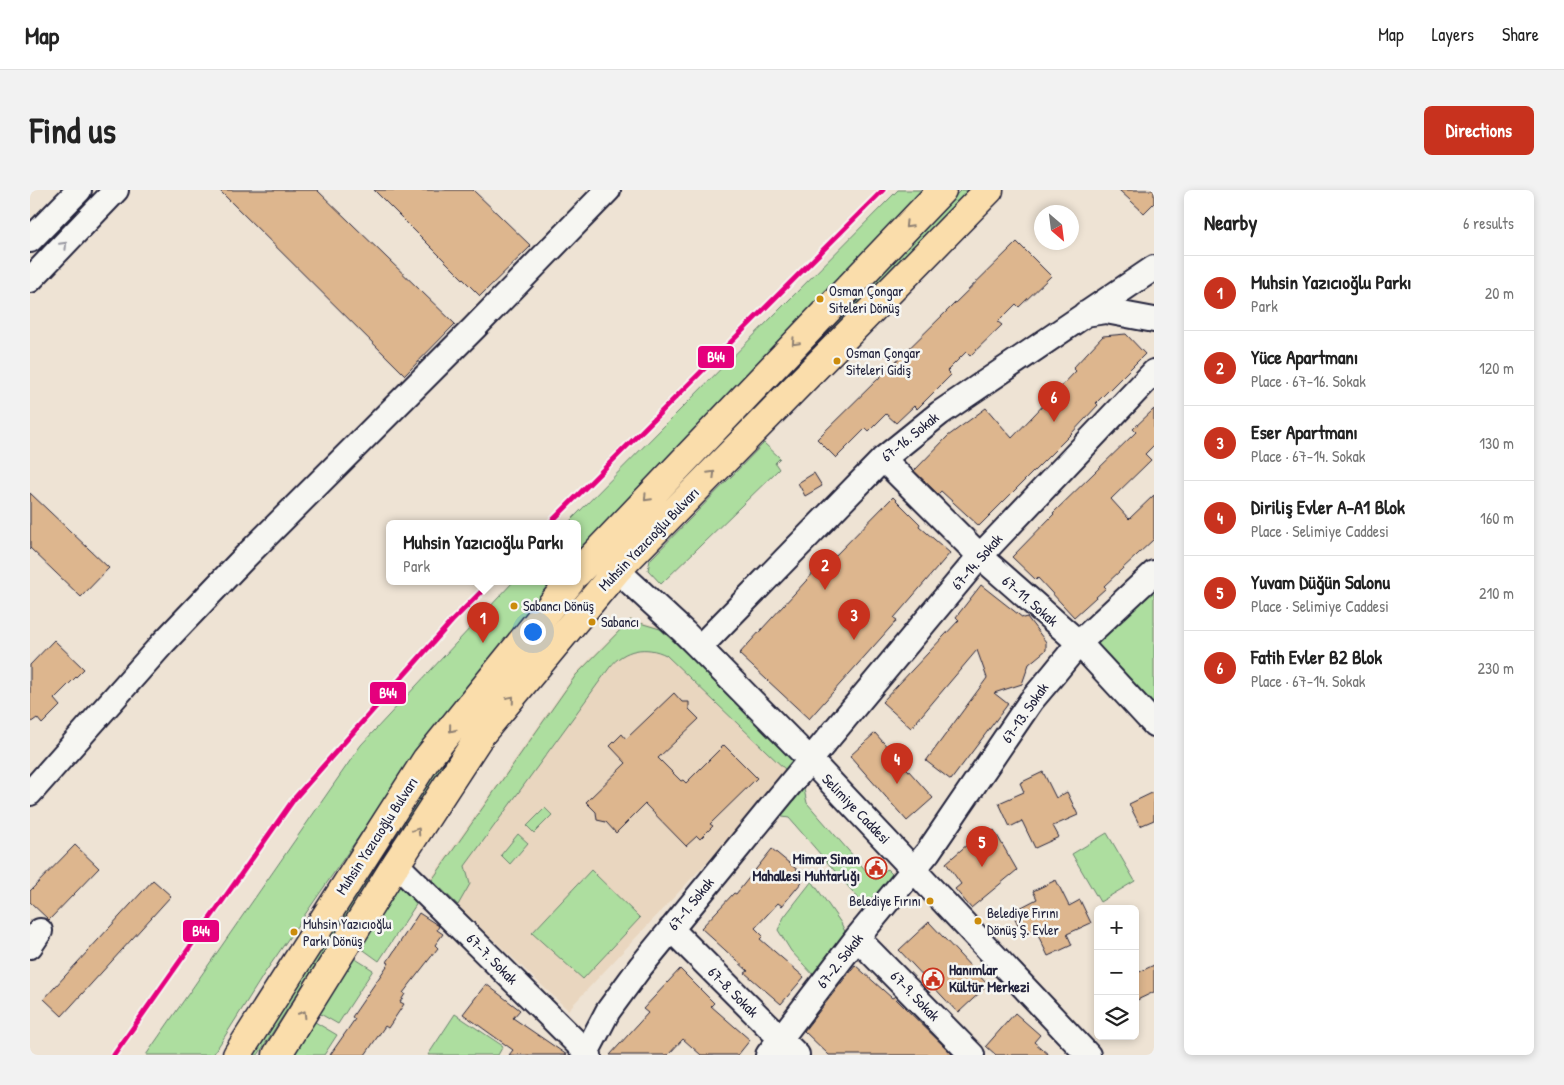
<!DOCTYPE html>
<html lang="en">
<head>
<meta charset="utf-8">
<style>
	body { margin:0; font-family:"Patrick Hand",sans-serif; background:#f2f2f2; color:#222 }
	.controls { position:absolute; right:15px; bottom:15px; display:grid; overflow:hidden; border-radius:8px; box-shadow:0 2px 8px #0003 }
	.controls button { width:45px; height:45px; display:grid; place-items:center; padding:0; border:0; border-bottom:1px solid #e0e0e0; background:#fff; color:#222; font:25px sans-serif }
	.compass { position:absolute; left:1004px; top:15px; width:45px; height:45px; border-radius:50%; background:#fff; box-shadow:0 2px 8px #0003; rotate:152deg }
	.you { position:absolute; left:502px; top:441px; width:18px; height:18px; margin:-12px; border:4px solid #fff; border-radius:50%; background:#1a73e8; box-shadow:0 0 0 8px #1a73e833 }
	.badge { display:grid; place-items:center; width:32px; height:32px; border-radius:50%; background:#c8321e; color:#fff; font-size:16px; font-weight:700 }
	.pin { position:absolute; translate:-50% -41px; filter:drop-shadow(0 1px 2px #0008) }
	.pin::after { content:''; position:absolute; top:26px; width:18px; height:15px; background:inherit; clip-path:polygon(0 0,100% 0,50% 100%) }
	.popup { position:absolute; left:356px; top:330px; width:195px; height:65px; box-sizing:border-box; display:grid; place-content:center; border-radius:8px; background:#fff; filter:drop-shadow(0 1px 4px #0005); font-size:16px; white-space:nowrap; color:#767676 }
	.popup b { font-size:19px; color:#222 }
	.popup::after { content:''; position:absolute; left:50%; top:100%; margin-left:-10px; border:10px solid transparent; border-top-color:#fff }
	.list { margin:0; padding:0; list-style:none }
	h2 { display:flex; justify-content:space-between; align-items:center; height:65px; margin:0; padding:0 20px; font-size:21px }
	h2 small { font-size:16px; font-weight:400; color:#767676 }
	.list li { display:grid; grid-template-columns:32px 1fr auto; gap:15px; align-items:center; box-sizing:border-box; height:75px; padding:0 20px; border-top:1px solid #e0e0e0 }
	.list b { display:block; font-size:19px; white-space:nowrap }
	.list p { margin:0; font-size:16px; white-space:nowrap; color:#767676 }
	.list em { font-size:16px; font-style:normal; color:#767676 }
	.icon { flex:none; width:28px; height:28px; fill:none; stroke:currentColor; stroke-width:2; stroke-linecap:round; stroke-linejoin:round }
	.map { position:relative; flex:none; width:1124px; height:865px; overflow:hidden; border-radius:8px }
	header { display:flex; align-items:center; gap:30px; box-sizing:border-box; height:70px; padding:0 25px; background:#fff; border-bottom:1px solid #e0e0e0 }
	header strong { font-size:24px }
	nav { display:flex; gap:28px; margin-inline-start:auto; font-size:18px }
	.intro { display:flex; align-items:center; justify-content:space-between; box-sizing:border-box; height:120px; padding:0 30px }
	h1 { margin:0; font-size:35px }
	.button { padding:12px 22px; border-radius:8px; background:#c8321e; color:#fff; font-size:18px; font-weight:700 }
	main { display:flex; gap:30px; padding:0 30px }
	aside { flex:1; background:#fff; border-radius:8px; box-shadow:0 2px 8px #0003 }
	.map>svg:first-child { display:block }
</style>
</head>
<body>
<header>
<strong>Map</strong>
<nav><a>Map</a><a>Layers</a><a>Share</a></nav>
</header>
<div class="intro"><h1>Find us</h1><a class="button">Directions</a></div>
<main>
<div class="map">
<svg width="1124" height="865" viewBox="0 0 1124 865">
	<rect width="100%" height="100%" fill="#eee3d4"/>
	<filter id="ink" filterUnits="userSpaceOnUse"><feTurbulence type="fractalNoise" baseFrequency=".02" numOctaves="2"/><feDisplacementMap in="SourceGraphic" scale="10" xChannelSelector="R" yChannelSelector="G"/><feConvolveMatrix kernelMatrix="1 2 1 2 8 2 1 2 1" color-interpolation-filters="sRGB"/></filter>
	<g filter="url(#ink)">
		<path fill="#e9d6bf" d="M600,429L631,437L773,570L538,820L400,690L545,484Z"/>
		<path fill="#adde9f" stroke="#68806d" d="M868,0H899L547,373V334H537Z
			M931,0H945L461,510L392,608L228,865H218L355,647L519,424Z
			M734,253L750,268L745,273L749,279L631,394L618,380L620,370Z
			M483,392H531L388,561L236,781L183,865H116L331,555Z
			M1124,399V524L1061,455Z
			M600,430L630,439L771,570L759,583L636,465C616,455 594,459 580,477L435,676L440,694L428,715L402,690L546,485Z
			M772,590L777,613L838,683L846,690L857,679L863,685L833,722L829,709L759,628L740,625Z
			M515,618L522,625L504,643L497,636Z
			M1077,643L1105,691L1070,712L1042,664Z
			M488,644L498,653L480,674L471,665Z
			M561,680L610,728L553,789L502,743Z
			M372,690L391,707L349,771L331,758Z
			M782,691L811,733L817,746L785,787L761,761L748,740L754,727Z
			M324,768L343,780L308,834L287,822Z
			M425,824L473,856L468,865H398Z
			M280,829L307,845L294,865H258Z"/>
		<path fill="#ddb68e" stroke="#22223b" d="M189,0H287L425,134L375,185Z
			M344,0H443L501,56L450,106Z
			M1089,0H1124V13L1114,23Z
			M987,52L1021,86L989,117L986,114L968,132L972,135L940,166L936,162L917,181L921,185L887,219L884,216L866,233L856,224L839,241L836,238L806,268L787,249Z
			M1096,144L1115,164L1066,213L1068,215L1041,244L949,336L911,301L908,304L884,281L918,246L956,218L982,248L1046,181L1043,178L1073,146Z
			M1124,219V255L1115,264L1121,270L1081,309L1099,329L1124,305V349L1074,396L1076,398L1044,427L1008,388L1006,390L982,367L1024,324L1023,323L1106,242L1103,239Z
			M784,283L792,296L775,306L768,293Z
			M0,303L79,378L51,407L0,358Z
			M863,307L890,334L889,336L920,363L864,428L867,430L779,529L709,464L786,380L800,366L803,368Z
			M951,395L993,428L997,427L1016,452V460L999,474L992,494L964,503L978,514L921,590L896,571L957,488L947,460L881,538L852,512L929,430L926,427Z
			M24,450L54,479L24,509L30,516L12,534L7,528L0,533V475Z
			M644,503L652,512H659V519L669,529L628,568L651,591L653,590L656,593L694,555L727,588L680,634L683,636L670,649L667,646L656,656L615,614L586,643L576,632L567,630L566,622L556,612L596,573L580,556L592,544L596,549Z
			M845,543L903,608L877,631L820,566Z
			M1013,582L1026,608L1037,602L1048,625L1023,636L1029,647L1005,658L992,631L980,637L969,613L994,602L990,593Z
			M1124,602V630L1110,636L1099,614Z
			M964,640L987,680L941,718L925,699L931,694L916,673L946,647L950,651Z
			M45,655L69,678L19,730L0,712V701Z
			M742,659L776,687L752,716L748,713L725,738L733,746L730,749L774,787L751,814L715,783L718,781L671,738L704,703L706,704Z
			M123,690L141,706L32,826L14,809Z
			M1026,690L1039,716L1050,710L1061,733L1037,744L1042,755L1018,766L1005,739L993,745L982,722L1007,709L1003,701Z
			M389,723L409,736L407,740L413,744L405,755L408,758L373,803L375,804L370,812L374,814L358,838L355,836L335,865H300L325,829L322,827L359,773L357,772Z
			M899,732L958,795L928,823L869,760Z
			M825,775L862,808L864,807L923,865H799L774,841Z
			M1124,775V802L1105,811V784Z
			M650,779L684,813L681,816L720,850L708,865H671L653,849L638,865H580L618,823L613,819Z
			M456,794L490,820L483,828L537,865H479L483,860L433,824Z
			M985,823L1010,845L1004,852L1019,865H966L956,856Z"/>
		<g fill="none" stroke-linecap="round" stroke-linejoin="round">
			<g stroke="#22223b" stroke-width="28">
				<path id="minor" d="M0,50L49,0
					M0,90L86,0
					M1055,124L1076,121L1124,130
					M853,269L950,366L1049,453L1124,534
					M587,380L654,442L780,570L1058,865
					M670,457L853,269L910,223L1124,78
					M0,603L133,453L216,366L444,138L578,0
					M366,674L559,865
					M641,739L767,865
					M827,748L942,865
					M0,756L10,741
					M555,865L578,821L611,776L761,593L950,366L1124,182
					M738,865L827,748L898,662L1001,511L1023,485L1049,453L1124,383"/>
			</g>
			<g stroke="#22223b" stroke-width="31">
				<path id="major" d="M547,383L912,0
					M207,865L396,570L540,392
					M247,865L366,674L451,544L587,380L959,0"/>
			</g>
			<use href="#minor" stroke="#f6f6f2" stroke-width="24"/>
			<use href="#major" stroke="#faddab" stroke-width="28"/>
			<g stroke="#f6f6f2" stroke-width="9">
				<path id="rail-1" d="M519,334L853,0
					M84,865L264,609L422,431L461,392"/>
			</g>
			<use href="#rail-1" stroke="#e5007d" stroke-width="5"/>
		</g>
		<defs><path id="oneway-chevron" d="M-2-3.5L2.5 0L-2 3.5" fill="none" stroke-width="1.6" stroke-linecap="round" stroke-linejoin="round" transform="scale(1.25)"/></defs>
		<g stroke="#8e8073">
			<use href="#oneway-chevron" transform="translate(878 35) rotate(134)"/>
			<use href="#oneway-chevron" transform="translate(765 152) rotate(133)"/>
			<use href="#oneway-chevron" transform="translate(682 284) rotate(-45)"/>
			<use href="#oneway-chevron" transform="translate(617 308) rotate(133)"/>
			<use href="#oneway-chevron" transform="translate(481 509) rotate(-50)"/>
			<use href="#oneway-chevron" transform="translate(422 539) rotate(129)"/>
			<use href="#oneway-chevron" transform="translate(387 641) rotate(-56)"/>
			<use href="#oneway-chevron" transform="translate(273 824) rotate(-58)"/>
		</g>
		<use stroke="#9797a0" href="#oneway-chevron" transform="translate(34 55) rotate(-46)"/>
	</g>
	<defs>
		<g id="civic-ring" transform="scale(1.125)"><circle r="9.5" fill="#f6f6f2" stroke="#c8321e" stroke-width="1.5"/><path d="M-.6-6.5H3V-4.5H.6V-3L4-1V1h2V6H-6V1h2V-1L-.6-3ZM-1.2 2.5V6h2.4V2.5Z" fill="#c8321e"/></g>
	</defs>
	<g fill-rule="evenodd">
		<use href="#civic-ring" x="846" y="678"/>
		<use href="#civic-ring" x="903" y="789"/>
	</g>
	<g fill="#cc8c0c" stroke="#f6f6f2" stroke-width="2">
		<circle cx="790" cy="109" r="4.5"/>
		<circle cx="807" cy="171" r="4.5"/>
		<circle cx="484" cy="416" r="4.5"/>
		<circle cx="562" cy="432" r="4.5"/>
		<circle cx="900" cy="711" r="4.5"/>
		<circle cx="948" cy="731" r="4.5"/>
		<circle cx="264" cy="742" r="4.5"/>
	</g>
	<g text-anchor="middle" stroke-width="5" stroke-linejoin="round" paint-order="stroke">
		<g font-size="14" fill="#22223b" stroke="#f6f6f2" text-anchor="start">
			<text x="799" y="106">Osman Çongar<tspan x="799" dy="17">Siteleri Dönüş</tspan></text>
			<text x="816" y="168">Osman Çongar<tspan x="816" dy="17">Siteleri Gidiş</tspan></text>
			<text x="493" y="421">Sabancı Dönüş</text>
			<text x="571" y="437">Sabancı</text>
			<text x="891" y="716" text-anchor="end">Belediye Fırını</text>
			<text x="957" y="728">Belediye Fırını<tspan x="957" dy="17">Dönüş Ş. Evler</tspan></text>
			<text x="273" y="739">Muhsin Yazıcıoğlu<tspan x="273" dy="17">Parkı Dönüş</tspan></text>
		</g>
		<g font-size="15" fill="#22223b" stroke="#f6f6f2">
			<text transform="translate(880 247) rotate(-39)" y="5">67-16. Sokak</text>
			<text transform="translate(619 349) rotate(-46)" y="5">Muhsin Yazıcıoğlu Bulvarı</text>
			<text transform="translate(947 372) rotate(-49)" y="5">67-14. Sokak</text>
			<text transform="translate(1000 411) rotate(41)" y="5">67-11. Sokak</text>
			<text transform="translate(995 523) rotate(-55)" y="5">67-13. Sokak</text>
			<text transform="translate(826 619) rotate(46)" y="5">Selimiye Caddesi</text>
			<text transform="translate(347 646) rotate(-57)" y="5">Muhsin Yazıcıoğlu Bulvarı</text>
			<text transform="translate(661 714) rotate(-51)" y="5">67-1. Sokak</text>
			<text transform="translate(462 769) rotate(45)" y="5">67-7. Sokak</text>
			<text transform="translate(810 771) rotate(-52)" y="5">67-2. Sokak</text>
			<text transform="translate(703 802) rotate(45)" y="5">67-8. Sokak</text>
			<text transform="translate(885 806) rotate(46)" y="5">67-9. Sokak</text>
		</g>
		<g font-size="15" font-weight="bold" fill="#22223b" stroke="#f6f6f2" text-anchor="end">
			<text x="830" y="674">Mimar Sinan<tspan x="830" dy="17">Mahallesi Muhtarlığı</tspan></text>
			<text x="919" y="785" text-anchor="start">Hanımlar<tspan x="919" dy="17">Kültür Merkezi</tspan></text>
		</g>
	</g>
	<g stroke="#f6f6f2" stroke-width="2">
		<rect x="667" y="155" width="38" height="24" rx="5" fill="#e5007d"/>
		<rect x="339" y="491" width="38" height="24" rx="5" fill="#e5007d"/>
		<rect x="152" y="729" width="38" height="24" rx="5" fill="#e5007d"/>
	</g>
	<g font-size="14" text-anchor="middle" font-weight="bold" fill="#fff">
		<text x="686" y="172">B44</text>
		<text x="358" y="508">B44</text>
		<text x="171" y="746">B44</text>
	</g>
</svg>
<div class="controls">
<button>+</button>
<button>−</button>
<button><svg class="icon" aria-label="layers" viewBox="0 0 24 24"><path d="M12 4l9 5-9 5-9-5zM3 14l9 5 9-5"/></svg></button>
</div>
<svg class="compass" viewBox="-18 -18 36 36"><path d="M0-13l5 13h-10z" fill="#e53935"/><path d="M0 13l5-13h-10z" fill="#767676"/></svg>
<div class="you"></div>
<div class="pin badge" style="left:453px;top:453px">1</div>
<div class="popup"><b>Muhsin Yazıcıoğlu Parkı</b>Park</div>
<div class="pin badge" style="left:795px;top:400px">2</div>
<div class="pin badge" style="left:824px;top:450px">3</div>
<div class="pin badge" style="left:867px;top:594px">4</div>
<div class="pin badge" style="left:952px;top:677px">5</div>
<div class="pin badge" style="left:1024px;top:232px">6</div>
</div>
<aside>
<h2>Nearby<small>6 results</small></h2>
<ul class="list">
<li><span class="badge">1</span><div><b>Muhsin Yazıcıoğlu Parkı</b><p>Park</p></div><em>20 m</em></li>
<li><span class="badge">2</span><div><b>Yüce Apartmanı</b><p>Place · 67-16. Sokak</p></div><em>120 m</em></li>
<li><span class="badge">3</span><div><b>Eser Apartmanı</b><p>Place · 67-14. Sokak</p></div><em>130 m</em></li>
<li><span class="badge">4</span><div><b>Diriliş Evler A-A1 Blok</b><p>Place · Selimiye Caddesi</p></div><em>160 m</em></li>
<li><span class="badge">5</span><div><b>Yuvam Düğün Salonu</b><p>Place · Selimiye Caddesi</p></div><em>210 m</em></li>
<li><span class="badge">6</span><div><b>Fatih Evler B2 Blok</b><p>Place · 67-14. Sokak</p></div><em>230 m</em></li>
</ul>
</aside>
</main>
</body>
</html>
